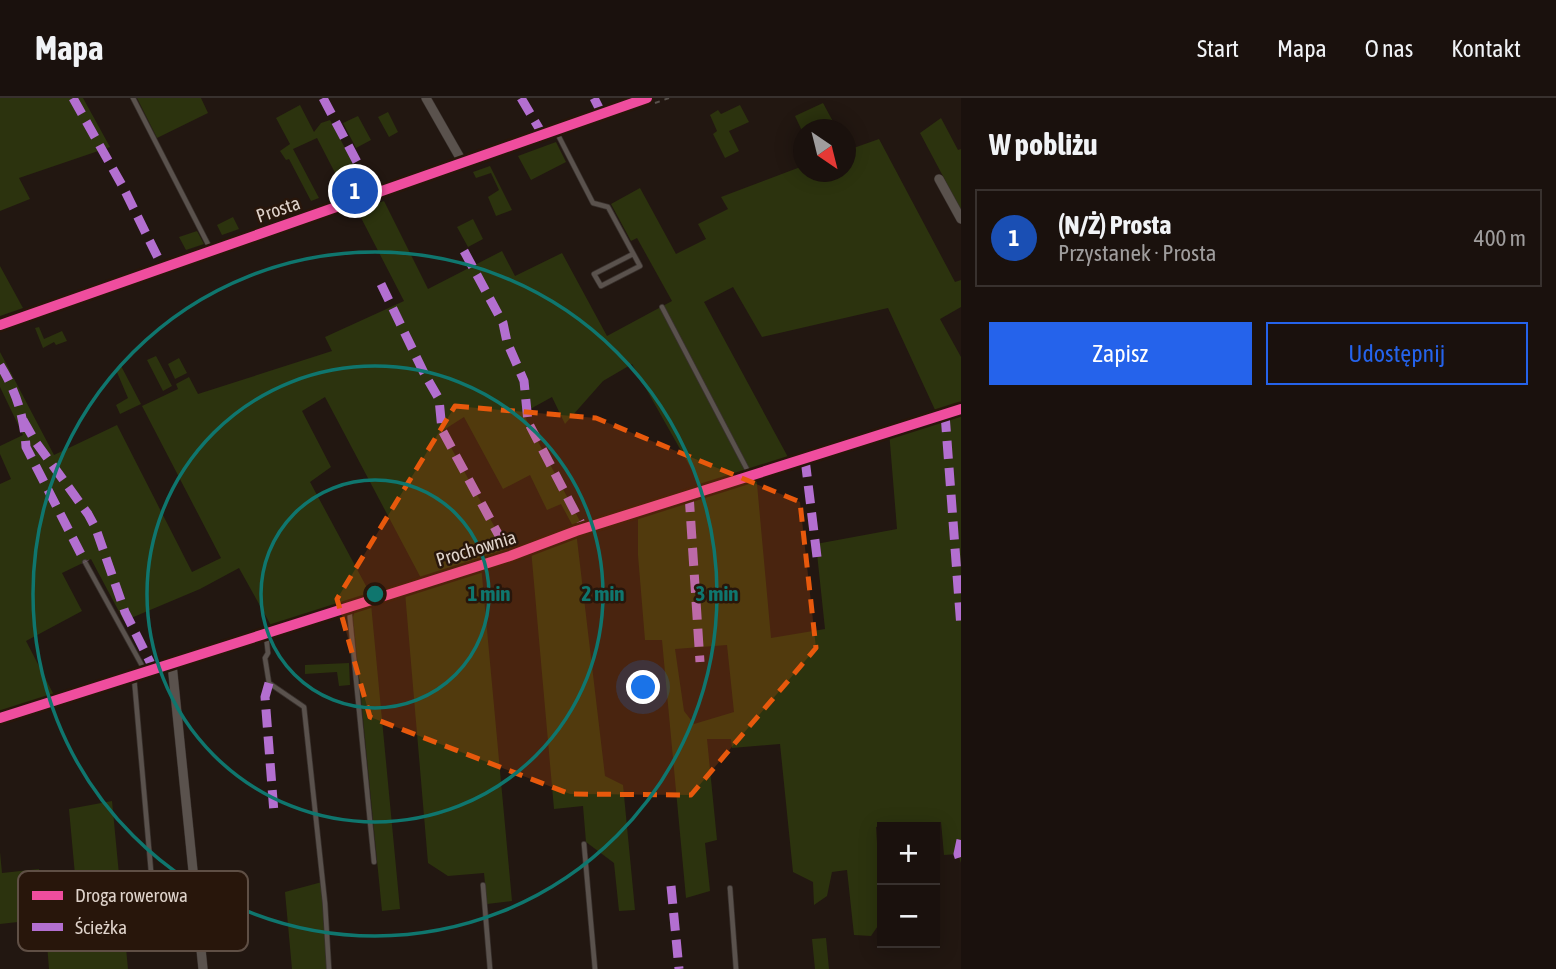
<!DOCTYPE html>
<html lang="pl">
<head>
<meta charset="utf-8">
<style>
	body { margin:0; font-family:"Asap Condensed",sans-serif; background:#231a16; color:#f1f3f6 }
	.controls { position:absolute; right:21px; bottom:21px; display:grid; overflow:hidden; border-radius:0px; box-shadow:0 4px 18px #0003 }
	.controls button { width:63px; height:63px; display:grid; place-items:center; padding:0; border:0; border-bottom:2px solid #38312e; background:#1a110d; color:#f1f3f6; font:35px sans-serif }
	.compass { position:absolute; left:793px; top:21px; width:63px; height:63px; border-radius:50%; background:#1a110d; box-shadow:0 4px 18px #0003; rotate:145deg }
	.you { position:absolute; left:644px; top:590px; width:24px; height:24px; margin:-18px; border:5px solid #fff; border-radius:50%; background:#1a73e8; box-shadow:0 0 0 10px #1a73e833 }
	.badge { display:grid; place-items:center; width:46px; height:46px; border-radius:50%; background:#2563eb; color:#fff; font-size:23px; font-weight:700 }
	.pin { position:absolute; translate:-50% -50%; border:4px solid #fff; box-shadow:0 2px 7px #0006 }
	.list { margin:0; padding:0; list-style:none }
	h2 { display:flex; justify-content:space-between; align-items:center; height:91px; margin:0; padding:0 28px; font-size:30px }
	h2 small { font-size:23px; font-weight:400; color:#9f9d9d }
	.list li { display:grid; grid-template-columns:46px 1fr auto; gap:21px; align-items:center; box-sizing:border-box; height:98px; margin:0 14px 14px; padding:0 14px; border:2px solid #38312e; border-radius:0px }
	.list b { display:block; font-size:26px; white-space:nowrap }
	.list p { margin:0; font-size:23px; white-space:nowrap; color:#9f9d9d }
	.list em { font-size:23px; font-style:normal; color:#9f9d9d }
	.actions { display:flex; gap:14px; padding:21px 28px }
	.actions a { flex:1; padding:16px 0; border:2px solid #2563eb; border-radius:0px; text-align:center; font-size:24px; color:#2563eb }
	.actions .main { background:#2563eb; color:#fff }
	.map { position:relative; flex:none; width:961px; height:871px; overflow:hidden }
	header { display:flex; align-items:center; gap:42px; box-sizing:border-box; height:98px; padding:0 35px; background:#1a110d; border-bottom:2px solid #38312e }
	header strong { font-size:33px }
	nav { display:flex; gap:38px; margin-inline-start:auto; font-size:24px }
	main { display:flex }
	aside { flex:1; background:#1a110d }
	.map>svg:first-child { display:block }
</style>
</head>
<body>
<header>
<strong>Mapa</strong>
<nav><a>Start</a><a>Mapa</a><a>O nas</a><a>Kontakt</a></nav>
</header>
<main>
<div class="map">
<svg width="961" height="871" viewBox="0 0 961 871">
	<rect width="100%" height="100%" fill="#221711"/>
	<path fill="#2c330e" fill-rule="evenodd" d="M0,0H83L110,49L19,80L30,101L0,113Z
		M137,0H201L208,15L157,40Z
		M823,5L837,31L804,32L803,35L795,18Z
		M300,7L314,34L321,25L330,22L366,89L346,96L317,40L293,51L319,100L311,103L289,61L286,62L280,53L290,46L276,20Z
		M740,7L749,24L729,33L739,53L725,60L713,36L717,33L710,17L718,12L721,16Z
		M388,14L398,34L389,39L378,19Z
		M358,18L371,42L356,50L343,25Z
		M941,20L958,52L961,51V112L920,35Z
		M879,41L955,184L961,182V209L940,221L961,259V306L936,314L888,210L762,239L733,189L704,204L789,361L701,388L632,266L603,283L565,326L552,299L523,315L583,429L575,432L561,406L547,412L530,377L503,391L464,319L442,333L509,455L422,482L325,299L302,313L331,369L310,384L372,499L273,531L239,470L200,491L124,523L91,461L62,475L82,513L26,543L55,599L0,616V386L11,381L0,356V348L23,337L0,289V254L54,357L117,327L192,474L221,460L142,308L178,291L176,286L189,279L198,296L332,253L325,239L404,203L357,112L384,103L428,191L502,153L515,178L562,155L607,238L672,203L637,140L631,143L611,106L640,90L676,156L706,141L698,126L728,111L721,99L803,68L804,74H846V48L848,52Z
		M556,44L566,64L531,82L518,58Z
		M490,68L512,112L496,118L488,99L499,92L491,75L476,80L473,74Z
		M233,119L239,131L222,137L217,127Z
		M473,121L483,141L468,149L457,129Z
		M197,133L204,146L186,152L179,139Z
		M0,168L23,210L0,218Z
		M39,229L44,241L62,233L67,243L56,247L54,244L43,250L35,230Z
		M156,258L172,288L163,293L147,262Z
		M179,260L187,275L175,281L168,266Z
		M120,266L141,306L120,316L116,307L128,300L116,272Z
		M961,311V765L958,756L944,757L941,724L876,729L882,822L871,838L854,837L847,772L832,774L827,798L814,807L813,784L793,774L780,646L732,650L731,641H707L717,742L705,745L710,793L686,800L662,542H645L638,457V414L756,375L771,540L825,531L816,446L897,431L889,333ZM727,547L734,614L694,626L684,613L675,551Z
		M576,433L605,678L623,687L635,812L619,813L614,765L586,744L583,708L554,711L531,451Z
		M481,467L512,803L487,806L484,775L448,778L428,765L405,494Z
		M371,506L400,811L382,813L353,519L355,511Z
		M349,565L350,587L339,588L337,574L305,576V567Z
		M112,703L128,871H49L45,821L0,826V754L2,775L39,771L44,815L78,810L69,711Z
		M322,784L327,871H292L285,794Z
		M826,840L829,871H815L812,841Z"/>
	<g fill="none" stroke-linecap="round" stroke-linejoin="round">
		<g stroke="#39312d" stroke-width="6">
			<path id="lane" d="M133,0L211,152
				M556,33L593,105L608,109L640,168L601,188L594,176L633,156
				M662,209L750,377
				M85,464L145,573
				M349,510L374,764
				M266,537L268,555L265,560L269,585L304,609L325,805L329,871
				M134,579L157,842
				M584,746L595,871
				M483,787L490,871
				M730,790L736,871"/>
		</g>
		<g stroke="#39312d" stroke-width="10">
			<path id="street" d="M426,0L463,65
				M939,81L961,121
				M0,227L647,0
				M172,566L203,871
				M0,620L510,458L576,433L961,311"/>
		</g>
		<path stroke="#58514c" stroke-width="2" stroke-dasharray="5 5" stroke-linecap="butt" d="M655,5L669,0"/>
		<use href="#lane" stroke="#5a524d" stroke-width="4.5"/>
		<use href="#street" stroke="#5a524d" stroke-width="9"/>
		<path stroke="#b36fd0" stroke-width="9" stroke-dasharray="18 9" stroke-linecap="butt" d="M73,0L123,89L163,170
			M323,0L374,96
			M521,0L543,37
			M594,0L602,16
			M464,153L503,225L507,244L524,283L528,324L584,431
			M381,186L424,275L439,301L442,332L510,458
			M0,267C16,293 24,318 26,349L85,464
			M945,316L961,530
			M23,322L35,343L88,416L96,431L125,514L154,572
			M805,361L817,459
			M689,396L700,564
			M269,585L265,599L274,715
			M961,742L958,756L961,765
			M671,788L679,871"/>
		<g stroke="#28160b" stroke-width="15">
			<path id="cycleway" d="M0,227L647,0
				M0,620L510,458L576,433L961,311"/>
		</g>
		<use href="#cycleway" stroke="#ef4d9e" stroke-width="10"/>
	</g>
	<path fill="#e8590c" fill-opacity="0.2" stroke="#e8590c" stroke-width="5" stroke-dasharray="14 9" stroke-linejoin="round" d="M455,308L596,320L800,404L816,550L691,697L570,696L370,619L337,501Z"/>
	<g fill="none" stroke="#0f766e" stroke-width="3.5">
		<circle cx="375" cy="496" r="114"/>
		<circle cx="375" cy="496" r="228"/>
		<circle cx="375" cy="496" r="342"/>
	</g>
	<g text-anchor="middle" stroke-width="5" stroke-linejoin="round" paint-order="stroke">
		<g font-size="19" fill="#dfd3cb" stroke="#28160b">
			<text transform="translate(278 111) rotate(-19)" y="7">Prosta</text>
			<text transform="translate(476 450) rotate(-17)" y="7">Prochownia</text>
		</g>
	</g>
	<rect x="18" y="773" width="230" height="80" rx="10" fill="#28160b" stroke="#5f4f45" stroke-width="2"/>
	<rect x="32" y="793" width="31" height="9" fill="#ef4d9e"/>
	<rect x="32" y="825" width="31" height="8" fill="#b36fd0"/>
	<g font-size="19" fill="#dfd3cb">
		<text x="75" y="804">Droga rowerowa</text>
		<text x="75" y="836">Ścieżka</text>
	</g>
	<circle cx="375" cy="496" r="10" fill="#0f766e" stroke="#28160b" stroke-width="3.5"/>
	<g font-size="21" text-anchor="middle" font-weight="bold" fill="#0f766e" stroke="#28160b" stroke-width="5" stroke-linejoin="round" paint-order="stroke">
		<text x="489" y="503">1 min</text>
		<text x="603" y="503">2 min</text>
		<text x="717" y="503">3 min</text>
	</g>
</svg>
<div class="controls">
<button>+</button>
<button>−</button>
</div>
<svg class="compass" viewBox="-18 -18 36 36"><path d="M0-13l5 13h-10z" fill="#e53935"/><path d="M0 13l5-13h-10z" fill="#9f9d9d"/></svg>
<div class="you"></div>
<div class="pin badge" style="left:355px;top:93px;background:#1a4fb4">1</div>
</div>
<aside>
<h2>W pobliżu<small></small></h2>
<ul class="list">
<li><span class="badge" style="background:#1a4fb4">1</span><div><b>(N/Ż) Prosta</b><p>Przystanek · Prosta</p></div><em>400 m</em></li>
</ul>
<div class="actions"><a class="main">Zapisz</a><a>Udostępnij</a></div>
</aside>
</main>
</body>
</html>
